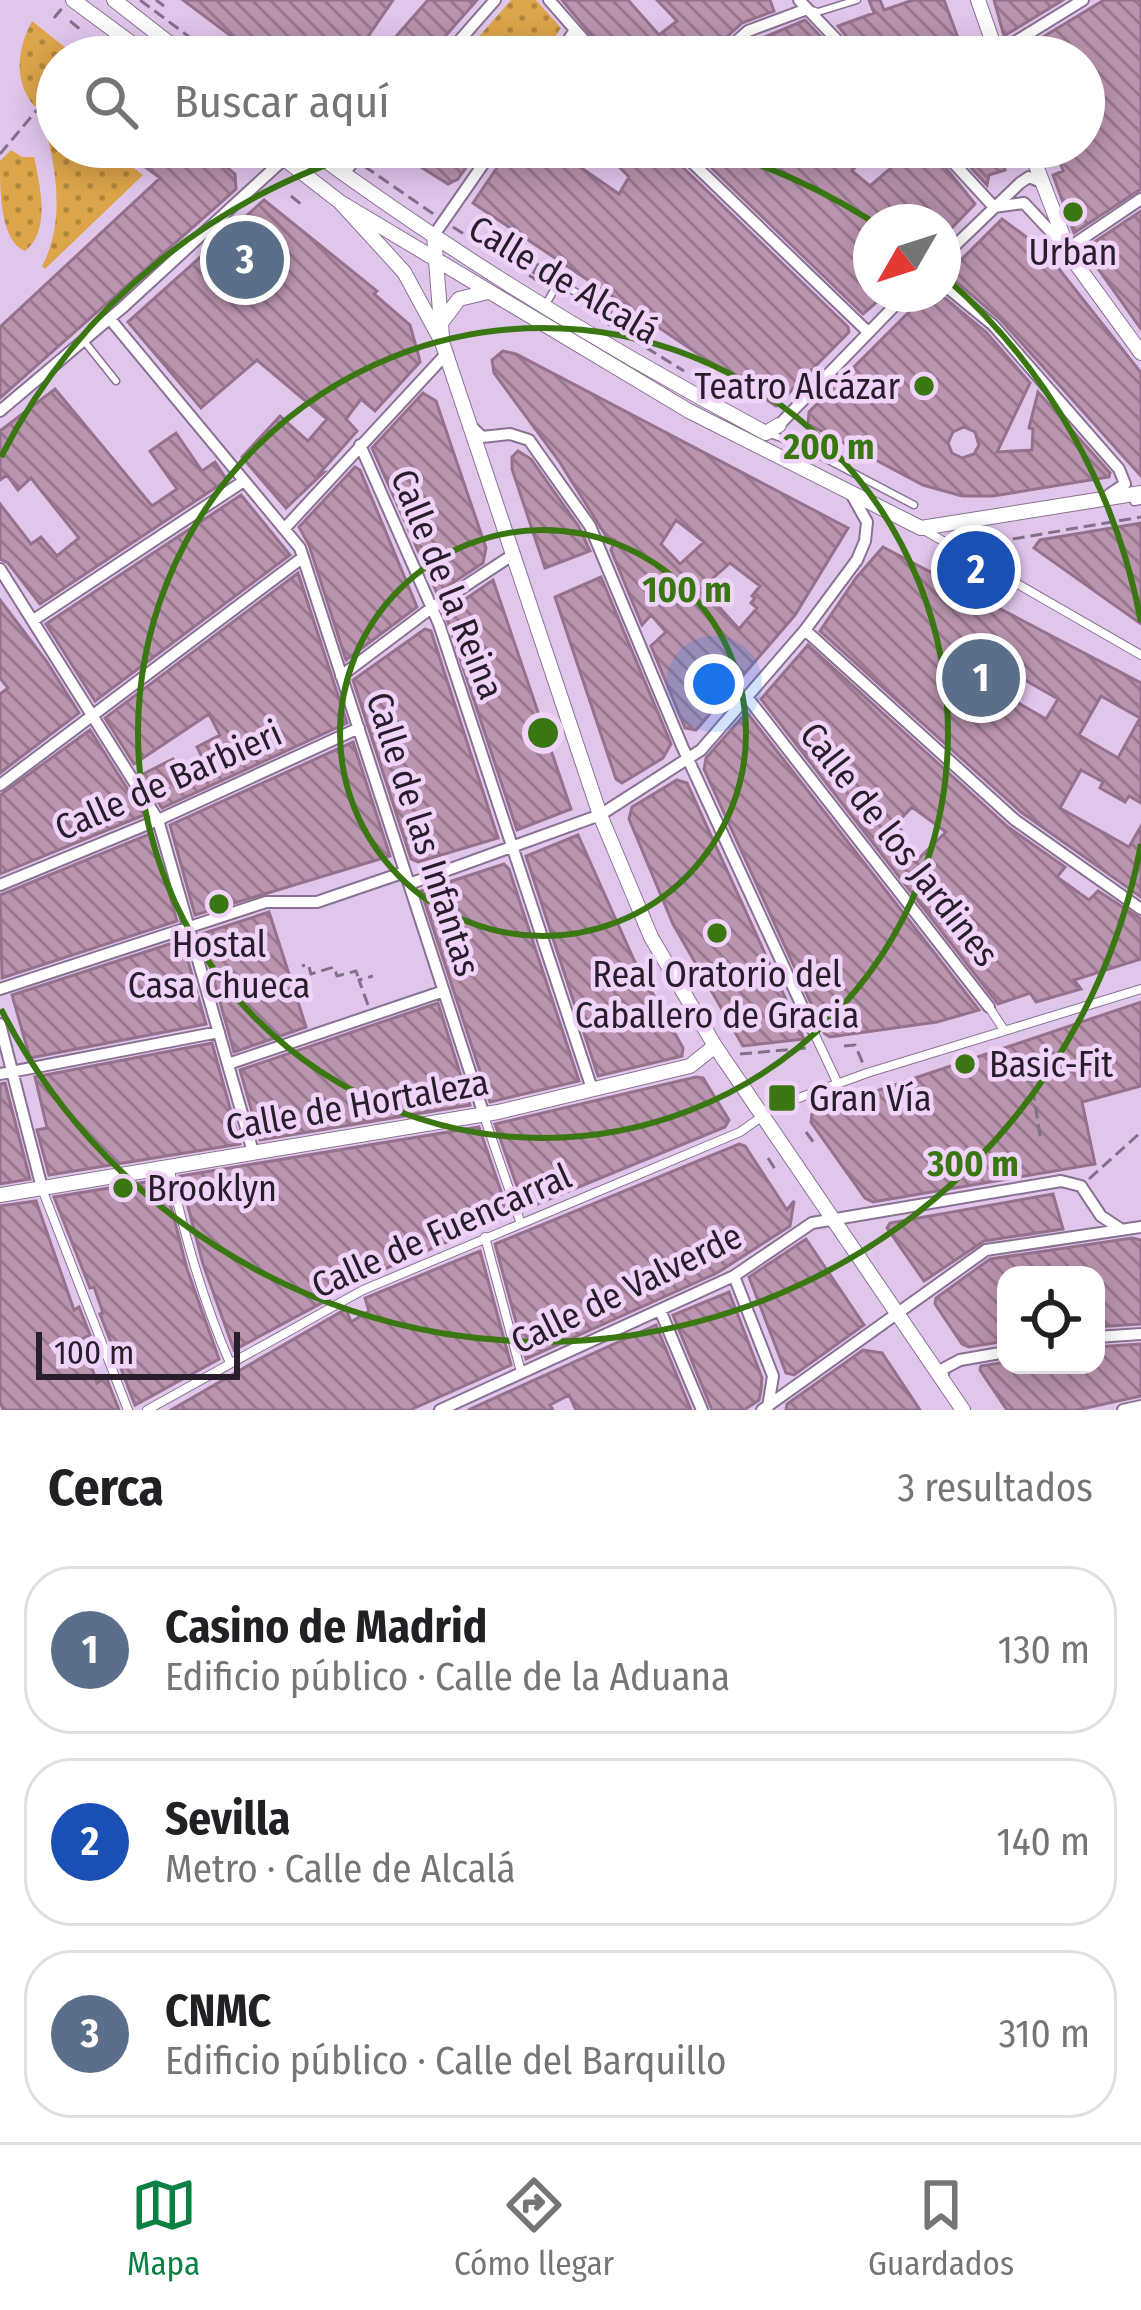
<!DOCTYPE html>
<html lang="es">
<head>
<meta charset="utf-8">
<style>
	body { margin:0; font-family:"Fira Sans Condensed",sans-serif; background:#f6f6f6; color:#202124 }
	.controls { position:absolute; right:36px; bottom:36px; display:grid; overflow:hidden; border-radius:24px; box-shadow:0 6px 30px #0003 }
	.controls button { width:108px; height:108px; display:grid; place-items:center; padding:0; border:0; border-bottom:3px solid #e0e0e0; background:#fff; color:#202124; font:60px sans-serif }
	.compass { position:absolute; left:853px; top:204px; width:108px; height:108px; border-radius:50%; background:#fff; box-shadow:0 6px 30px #0003; rotate:231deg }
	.scale { position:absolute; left:36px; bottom:30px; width:204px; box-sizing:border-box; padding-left:12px; border:6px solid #281d2b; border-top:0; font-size:33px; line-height:42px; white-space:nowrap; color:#281d2b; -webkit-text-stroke:9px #efd3f9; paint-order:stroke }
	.you { position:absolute; left:714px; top:684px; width:42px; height:42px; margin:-30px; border:9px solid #fff; border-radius:50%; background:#1a73e8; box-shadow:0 0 0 18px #1a73e833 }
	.badge { display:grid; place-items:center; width:78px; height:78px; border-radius:50%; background:#0b8043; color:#fff; font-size:39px; font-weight:700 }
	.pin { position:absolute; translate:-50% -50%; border:6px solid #fff; box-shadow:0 3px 12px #0006 }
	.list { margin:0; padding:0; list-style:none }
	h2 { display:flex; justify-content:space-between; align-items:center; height:156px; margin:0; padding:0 48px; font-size:51px }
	h2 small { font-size:39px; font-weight:400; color:#757577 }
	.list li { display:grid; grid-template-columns:78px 1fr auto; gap:36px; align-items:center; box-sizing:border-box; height:168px; margin:0 24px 24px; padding:0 24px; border:3px solid #e0e0e0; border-radius:48px }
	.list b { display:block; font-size:45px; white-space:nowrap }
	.list p { margin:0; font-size:39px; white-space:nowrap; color:#757577 }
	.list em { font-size:39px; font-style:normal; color:#757577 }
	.icon { flex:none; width:66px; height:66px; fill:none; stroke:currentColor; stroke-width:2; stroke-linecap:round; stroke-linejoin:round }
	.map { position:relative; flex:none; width:1141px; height:1410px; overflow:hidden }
	.search { position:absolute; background:#fff; box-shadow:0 6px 30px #0003; left:36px; right:36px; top:36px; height:132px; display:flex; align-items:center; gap:30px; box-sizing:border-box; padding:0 42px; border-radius:66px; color:#757577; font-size:45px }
	.sheet { height:732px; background:#fff }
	nav { display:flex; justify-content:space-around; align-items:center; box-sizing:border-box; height:168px; border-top:3px solid #e0e0e0; background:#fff; font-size:33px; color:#757577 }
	nav a { display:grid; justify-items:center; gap:6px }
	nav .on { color:#0b8043 }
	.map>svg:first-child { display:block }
</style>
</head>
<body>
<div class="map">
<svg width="1141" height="1410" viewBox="0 0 1141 1410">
	<defs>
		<pattern id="garden-dots" width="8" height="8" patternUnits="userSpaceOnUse" patternTransform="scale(3)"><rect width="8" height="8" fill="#dda54a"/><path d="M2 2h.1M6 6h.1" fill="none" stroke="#b3863e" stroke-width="1.8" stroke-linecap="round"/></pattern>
		<pattern id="building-back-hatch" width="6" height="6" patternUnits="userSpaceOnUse" patternTransform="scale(3)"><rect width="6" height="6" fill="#bb94b0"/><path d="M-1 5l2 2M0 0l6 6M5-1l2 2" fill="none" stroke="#98788f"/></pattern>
	</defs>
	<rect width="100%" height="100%" fill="#e1c6ec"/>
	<path fill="url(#garden-dots)" d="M511,0H536L561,28L541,57H461Z
		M32,21L77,57H57V80L35,107C13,81 17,50 32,21Z
		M48,139L57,142V147H120L115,154L143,175L45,269L42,266C63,227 58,180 48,139Z
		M11,150L22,157H34C40,185 51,231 25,251C0,241 0,191 0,161Z"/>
	<path fill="url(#building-back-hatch)" stroke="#96718c" stroke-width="3" fill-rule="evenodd" d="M183,0H393L354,57H259Z
		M428,0H477L427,57H378Z
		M562,0H628L659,35L677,21L657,0H770L774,11L742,23L705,57H609Z
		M869,0H880L884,10L913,0H944L965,57H863L838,26L874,13Z
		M994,0H1063L1004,36Z
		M1104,0H1141V189L1074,233L1053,175L1063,171L1055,147H1084V57H1010Z
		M805,20L840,57H759L748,44Z
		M153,147H202L235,174L236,189L0,398V327L160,178L140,163Z
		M389,147H480L458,179L448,184Z
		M511,147H578L570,160L619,194L629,177L600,147H666L669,154L848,327L849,332L776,406L473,203Z
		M690,147H929L975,204L943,237V222H871V294H886L863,314ZM871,148L891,168L870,186L852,171Z
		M952,147H997L1005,170L989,175L987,185Z
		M264,200L377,291L374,294L410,325L419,357L420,362L375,411L361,399L346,419L357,431L319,474L323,473L286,508L242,457L280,416L308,441L327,419L257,360L201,408L128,322Z
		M1141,211V329L1084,249Z
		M1002,219L1044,250L1141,373V476L1000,319L947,274Z
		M927,294H940L986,332L1030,383L997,452L1032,450L1033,429L1029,428L1038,392L1110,473L1109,477L993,496H962L923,485L808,424L809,412ZM964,427L975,432L979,445L974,454L962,458L952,453L948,443L953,432Z
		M503,351L516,354L848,528L795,615L696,730L685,728L651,646L666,632L651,615L642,625L611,550L615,540L606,536L559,461L494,373L492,360ZM676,520L704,542L680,564L661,544ZM730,563L760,586L752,596L755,598L751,603L757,608L739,629L702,588Z
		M55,389L152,506L177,489L150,451L176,433L202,471L215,462L227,480L40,604L8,563L0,559V504L31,544L41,537L57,556L79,538L31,478L18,490L7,475L0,480V431Z
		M423,393L436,401L486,548L483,563L437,593L372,448Z
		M518,451L531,459L579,527L590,551L545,568L512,469V457Z
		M355,467L360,470L417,607L346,660L309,545L299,527Z
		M241,495L290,555L95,701L46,624Z
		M1141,523V624L1034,548L1040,540Z
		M883,547L1141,683V803L1129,796L1125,802L1100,788L1103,782L1081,770L1060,808L1129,847L1141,826V897L1021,812L820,631L856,578ZM1025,680L1058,699L1046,719L1013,700ZM1101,696L1140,718L1118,758L1079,735Z
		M298,573L347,723L162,808L141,775L173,759L179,770L203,759L197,747L220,735L209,714L134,764L105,718Z
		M601,577L671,744L663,758L622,783L616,779L555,597Z
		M493,580L571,809L517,830L445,613Z
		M0,600L47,662L79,713L0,773V694L8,688L0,678Z
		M425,629L431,631L498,838L418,862L411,859L353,680Z
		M808,645L1008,827L1065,867L1057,877L1089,900L1098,891L1141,919V959L1074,980L1081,989L1036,1002L1030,993L998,1004L761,699ZM912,807L946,832L915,862L894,837L901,830L896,824Z
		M745,714H748L979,1010L937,1022L830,1037L825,1034L704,769L706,758Z
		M90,730L144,815L0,874V795Z
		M353,742L390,856L195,915L170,825Z
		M677,780L687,783L804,1039L743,1046L673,924L629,819L632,807Z
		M152,833L177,921L2,978L0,895Z
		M578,835L634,960L683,1048L682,1056L598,1076L526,856Z
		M504,864L509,869L579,1081L490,1102L421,891Z
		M269,912L306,1027L234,1052L201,934Z
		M182,940L206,1024L30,1058L12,995Z
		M1141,1002V1086L1082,1102L1095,1164L873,1202L865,1198L811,1122L812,1114L820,1110Z
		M438,1003L470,1105L260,1140L240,1070Z
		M212,1043L240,1144L49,1175L37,1130L47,1128L35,1077Z
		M696,1077L703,1078L729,1120L725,1127L525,1209L495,1124Z
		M5,1083L30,1179L0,1184V1084Z
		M479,1127L509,1215L327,1294L329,1299L234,1350L203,1264L180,1176Z
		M739,1144L745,1146L787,1210L794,1201L790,1226L717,1273L526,1359L495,1244Z
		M164,1179L187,1269L219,1359L135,1405L100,1314L103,1313L94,1287L90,1288L54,1197Z
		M1053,1194L1063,1229L984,1241L924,1281L887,1228L890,1223Z
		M36,1201L74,1310L79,1307L90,1335L82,1339L97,1383L106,1377L119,1410H3L0,1401V1206Z
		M1132,1238L1141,1240V1324L1096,1327V1275H1006V1341L969,1347L962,1344L935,1304L936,1298L990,1259Z
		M806,1239L864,1325L794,1375L786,1373L749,1277Z
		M480,1251L511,1365L410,1410H171L346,1309L351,1322L369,1311L365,1298Z
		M729,1292L762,1378L761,1390L759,1400L744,1410H712L673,1315Z
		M656,1325L691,1410H576L569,1395L550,1405L553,1410H468Z
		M1141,1344V1396L1077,1410H1007L980,1370L981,1366L1006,1362V1365H1096V1347Z
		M863,1350L882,1353L920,1410H786L787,1404Z"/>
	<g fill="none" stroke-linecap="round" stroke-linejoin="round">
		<g stroke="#8a7194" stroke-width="9">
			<path id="service" d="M811,10L818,12L857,0
				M546,304L554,290L565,286L608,311
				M84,341L116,381
				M767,433L798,444L914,505
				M1134,502L1141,501"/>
		</g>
		<g stroke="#8a7194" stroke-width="10">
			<path id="pedestrian" d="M922,529L1141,655
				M989,1007L1004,1030
				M813,1031L838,1084
				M774,1107L867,1073L1141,989
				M484,1116L520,1221
				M169,1166C184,1235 202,1299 230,1363
				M42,1189L128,1410
				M485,1237L521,1372
				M147,1410L363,1290L740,1132L764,1115"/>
		</g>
		<g stroke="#8a7194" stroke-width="14">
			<path id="minor" d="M549,0L599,57
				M799,0L853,57
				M997,53L1083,0
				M445,57L495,0
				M557,57L575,30
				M719,57L748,31L807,9
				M676,147L868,332
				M939,147L994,207
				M343,174L366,147
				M994,207L1024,203L1067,249L1141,199
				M434,235L495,147
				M943,257L1020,183L1029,177L1041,182
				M943,284L993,325L1119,469L1125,484L1110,494
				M110,319L300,548L484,1115
				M0,411L122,308L283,160L292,147
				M779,425L906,294
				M471,426L482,437L510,434L529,440L590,526L682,746L813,1030
				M360,445L439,624L592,1089
				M285,528L447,353
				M0,569L158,820L253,1152
				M35,619L244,481
				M805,630L1015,820L1141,909
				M341,676L430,609L514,554
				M747,697L989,1007
				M0,785L302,558
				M409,884L600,815L701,750L805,630L857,560L865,541L867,522L853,497
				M0,885L158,820L359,728
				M0,989L266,902H317L405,872
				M0,1024L42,1188
				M228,1064L444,991
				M0,1074L219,1032
				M734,1276L773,1376L768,1407
				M660,1310L702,1410
				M1096,1337L1141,1334
				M943,1380V1369L960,1360L1006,1352
				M440,1410L734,1276L812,1223L1061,1181L1081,1186L1101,1216L1119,1228
				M762,1410L986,1250L1141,1227
				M1123,1410L1141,1406"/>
		</g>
		<g stroke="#8a7194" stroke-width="16">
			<path id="tertiary" d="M73,0L150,57
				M114,0L187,57
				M978,0L998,57
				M269,147L340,202L689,411L921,528L1141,493
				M307,147C450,252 609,350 766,433L779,425
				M1029,147L1071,257L1141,353
				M340,202L404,272L442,342L600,815L651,937L715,1046L963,1410
				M434,235L442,337
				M441,323L459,299L488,292
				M0,1195L498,1112L690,1066L715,1046"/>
		</g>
		<path stroke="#83708a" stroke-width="3" stroke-dasharray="12 6" stroke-linecap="butt" d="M140,0L216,57
			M156,0L164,6
			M54,18L63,7
			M70,21L82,31
			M81,57L89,47
			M0,154L57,86
			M364,166L435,215
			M291,196L302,205
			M453,227L546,286
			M533,274L540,261
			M600,319L684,371
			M995,542L1141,517
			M302,966L305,965
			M309,967L311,974L334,967L337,976L356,971L359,980
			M368,1005L359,980L373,976
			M844,1046L855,1045L864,1066
			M740,1054L807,1048
			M1030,1071L1041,1142
			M806,1132L814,1143
			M768,1158L775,1169
			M1089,1179L1141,1132"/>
		<use href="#service" stroke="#fff" stroke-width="6"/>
		<use href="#pedestrian" stroke="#fff" stroke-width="8"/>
		<use href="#minor" stroke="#fff" stroke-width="10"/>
		<use href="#tertiary" stroke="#fff" stroke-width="14"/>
	</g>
	<g fill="none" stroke="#3a7712" stroke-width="6">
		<circle cx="543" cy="733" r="203"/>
		<circle cx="543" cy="733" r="405"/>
		<path d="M1141 844A608 608 0 0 1 1 1009M1 457A608 608 0 0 1 381 147M705 147A608 608 0 0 1 870 220M946 278A608 608 0 0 1 1141 622"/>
	</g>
	<g fill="#3a7712" stroke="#efd3f9" stroke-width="4.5">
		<circle cx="1073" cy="212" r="12"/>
		<circle cx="924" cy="386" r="12"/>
		<circle cx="219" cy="904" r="12"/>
		<circle cx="717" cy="933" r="12"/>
		<circle cx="965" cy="1064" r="12"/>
		<rect x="767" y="1083" width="30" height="30" rx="6"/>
		<circle cx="123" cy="1188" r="12"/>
	</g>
	<g text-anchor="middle" stroke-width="9" stroke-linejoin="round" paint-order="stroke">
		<g font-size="36" fill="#281d2b" stroke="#efd3f9">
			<text x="1073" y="265">Urban</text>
			<text x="900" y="399" text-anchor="end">Teatro Alcázar</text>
			<text x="219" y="957">Hostal<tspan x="219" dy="41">Casa Chueca</tspan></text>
			<text x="717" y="987">Real Oratorio del<tspan x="717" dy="41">Caballero de Gracia</tspan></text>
			<text x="989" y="1077" text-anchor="start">Basic-Fit</text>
			<text x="809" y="1111" text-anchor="start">Gran Vía</text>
			<text x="147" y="1201" text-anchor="start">Brooklyn</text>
		</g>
		<g font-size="36" fill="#281d2b" stroke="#efd3f9">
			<text transform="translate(564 279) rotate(31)" y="13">Calle de Alcalá</text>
			<text transform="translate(448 584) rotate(68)" y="13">Calle de la Reina</text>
			<text transform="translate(168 780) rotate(-24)" y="13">Calle de Barbieri</text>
			<text transform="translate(424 834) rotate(72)" y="13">Calle de las Infantas</text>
			<text transform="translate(900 844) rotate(52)" y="13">Calle de los Jardines</text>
			<text transform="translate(357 1104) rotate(-10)" y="13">Calle de Hortaleza</text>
			<text transform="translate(441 1230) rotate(-24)" y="13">Calle de Fuencarral</text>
			<text transform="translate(626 1288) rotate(-26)" y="13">Calle de Valverde</text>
		</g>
	</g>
	<circle cx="543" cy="733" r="18" fill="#3a7712" stroke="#efd3f9" stroke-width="6"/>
	<g font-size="36" text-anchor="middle" font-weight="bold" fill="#3a7712" stroke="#efd3f9" stroke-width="9" stroke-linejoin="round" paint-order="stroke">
		<text x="829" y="459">200 m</text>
		<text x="687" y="602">100 m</text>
		<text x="973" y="1176">300 m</text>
	</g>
</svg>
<div class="controls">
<button><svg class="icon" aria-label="locate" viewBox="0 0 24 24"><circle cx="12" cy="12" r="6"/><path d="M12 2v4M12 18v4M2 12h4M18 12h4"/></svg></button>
</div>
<svg class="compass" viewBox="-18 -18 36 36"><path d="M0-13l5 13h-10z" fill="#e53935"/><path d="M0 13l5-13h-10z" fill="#757577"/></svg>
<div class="scale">100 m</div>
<div class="you"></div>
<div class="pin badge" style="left:981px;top:678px;background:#5c6f8a">1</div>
<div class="pin badge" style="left:976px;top:570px;background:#1a4fb4">2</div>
<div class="pin badge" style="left:245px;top:260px;background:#5c6f8a">3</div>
<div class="search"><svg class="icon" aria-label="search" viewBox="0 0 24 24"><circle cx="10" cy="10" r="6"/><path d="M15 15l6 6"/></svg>Buscar aquí</div>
</div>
<section class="sheet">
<h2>Cerca<small>3 resultados</small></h2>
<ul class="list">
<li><span class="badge" style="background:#5c6f8a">1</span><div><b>Casino de Madrid</b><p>Edificio público · Calle de la Aduana</p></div><em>130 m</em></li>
<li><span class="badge" style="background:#1a4fb4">2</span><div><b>Sevilla</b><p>Metro · Calle de Alcalá</p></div><em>140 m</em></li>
<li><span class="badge" style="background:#5c6f8a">3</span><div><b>CNMC</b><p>Edificio público · Calle del Barquillo</p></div><em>310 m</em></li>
</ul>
</section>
<nav>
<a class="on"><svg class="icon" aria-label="map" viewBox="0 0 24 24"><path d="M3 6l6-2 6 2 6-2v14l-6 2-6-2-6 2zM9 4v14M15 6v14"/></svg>Mapa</a>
<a><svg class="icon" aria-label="directions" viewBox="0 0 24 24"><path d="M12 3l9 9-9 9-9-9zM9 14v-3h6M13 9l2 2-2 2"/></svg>Cómo llegar</a>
<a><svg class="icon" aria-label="saved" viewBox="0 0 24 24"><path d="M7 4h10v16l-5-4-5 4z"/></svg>Guardados</a>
</nav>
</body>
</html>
